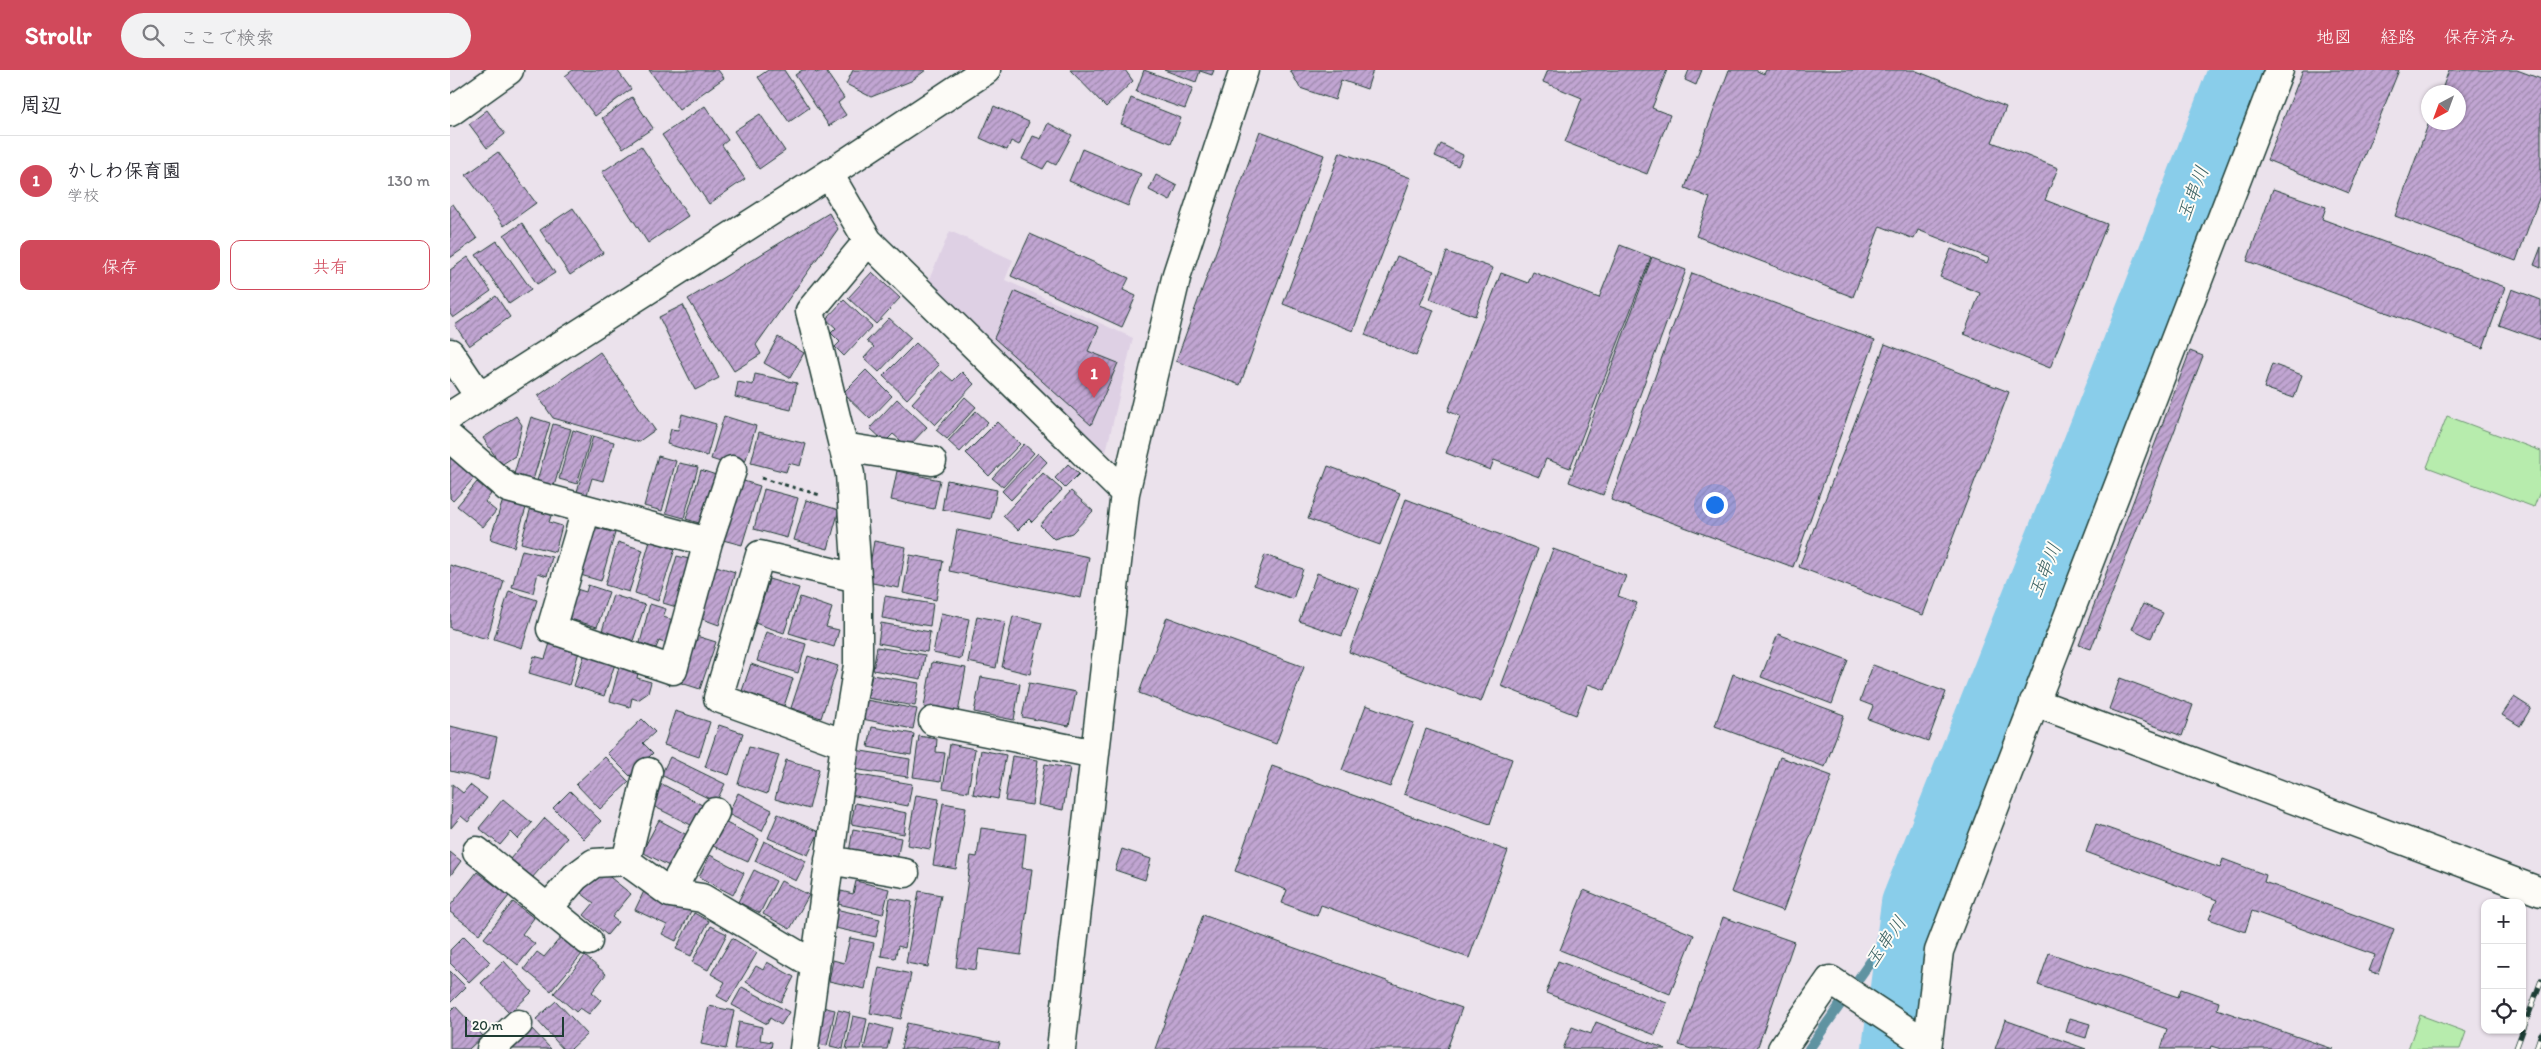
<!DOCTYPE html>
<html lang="ja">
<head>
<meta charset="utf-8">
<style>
	body { margin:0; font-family:Itim,"Klee One",sans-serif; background:#f2f2f3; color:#2b2b33 }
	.controls { position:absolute; right:15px; bottom:15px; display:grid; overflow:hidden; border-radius:10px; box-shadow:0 1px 4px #0004 }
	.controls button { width:45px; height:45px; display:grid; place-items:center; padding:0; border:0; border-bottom:1px solid #e1e1e2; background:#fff; color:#2b2b33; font:25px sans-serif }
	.compass { position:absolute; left:1971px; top:15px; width:45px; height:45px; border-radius:50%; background:#fff; box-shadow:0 1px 4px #0004; rotate:221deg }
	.scale { position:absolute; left:15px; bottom:12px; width:99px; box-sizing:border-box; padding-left:5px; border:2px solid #1f3d34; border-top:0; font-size:14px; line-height:18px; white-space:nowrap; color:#1f3d34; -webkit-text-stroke:4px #fdfcf7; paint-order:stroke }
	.you { position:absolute; left:1264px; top:434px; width:18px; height:18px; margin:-12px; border:4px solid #fff; border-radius:50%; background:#1a73e8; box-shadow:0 0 0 8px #1a73e833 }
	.badge { display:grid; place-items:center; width:32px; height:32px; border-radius:50%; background:#d1495b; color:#fff; font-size:16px; font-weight:700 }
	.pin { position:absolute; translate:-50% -41px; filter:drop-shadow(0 1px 2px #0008) }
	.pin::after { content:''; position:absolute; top:26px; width:18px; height:15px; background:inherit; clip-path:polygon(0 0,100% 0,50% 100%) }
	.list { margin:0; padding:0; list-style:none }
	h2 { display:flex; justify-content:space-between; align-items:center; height:65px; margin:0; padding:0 20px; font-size:21px }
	h2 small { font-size:16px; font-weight:400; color:#7c7c81 }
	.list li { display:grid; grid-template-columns:32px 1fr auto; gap:15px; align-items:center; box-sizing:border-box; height:90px; padding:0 20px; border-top:1px solid #e1e1e2 }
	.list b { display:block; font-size:19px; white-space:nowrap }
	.list p { margin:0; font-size:16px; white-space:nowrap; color:#7c7c81 }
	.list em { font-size:16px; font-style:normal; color:#7c7c81 }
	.actions { display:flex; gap:10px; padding:15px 20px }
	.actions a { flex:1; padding:11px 0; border:1px solid #d1495b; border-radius:10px; text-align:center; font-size:18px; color:#d1495b }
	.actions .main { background:#d1495b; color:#fff }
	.icon { flex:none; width:28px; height:28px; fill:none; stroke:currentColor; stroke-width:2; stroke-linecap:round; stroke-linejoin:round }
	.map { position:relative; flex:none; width:2091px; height:979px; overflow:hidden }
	header { display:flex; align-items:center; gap:30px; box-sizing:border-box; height:70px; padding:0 25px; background:#d1495b; color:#fff }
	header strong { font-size:24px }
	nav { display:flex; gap:28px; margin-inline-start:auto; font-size:18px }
	.search { width:350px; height:45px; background:#f2f2f3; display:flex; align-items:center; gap:12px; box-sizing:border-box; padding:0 18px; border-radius:28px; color:#7c7c81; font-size:19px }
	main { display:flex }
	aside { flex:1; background:#fff }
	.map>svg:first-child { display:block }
</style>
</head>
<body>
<header>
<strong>Strollr</strong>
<div class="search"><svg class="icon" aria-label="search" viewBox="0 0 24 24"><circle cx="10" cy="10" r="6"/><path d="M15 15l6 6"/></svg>ここで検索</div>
<nav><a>地図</a><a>経路</a><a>保存済み</a></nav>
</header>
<main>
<aside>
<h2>周辺<small></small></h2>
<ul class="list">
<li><span class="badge">1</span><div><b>かしわ保育園</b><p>学校</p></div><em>130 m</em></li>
</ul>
<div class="actions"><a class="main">保存</a><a>共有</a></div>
</aside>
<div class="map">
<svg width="2091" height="979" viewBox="0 0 2091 979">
	<defs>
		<pattern id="building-hatch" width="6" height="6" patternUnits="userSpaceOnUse" patternTransform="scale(1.25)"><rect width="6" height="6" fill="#c1a5d2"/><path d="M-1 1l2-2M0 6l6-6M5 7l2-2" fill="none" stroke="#9c88ab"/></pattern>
	</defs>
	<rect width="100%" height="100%" fill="#ebe2ec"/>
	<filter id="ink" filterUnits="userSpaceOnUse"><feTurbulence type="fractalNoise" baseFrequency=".02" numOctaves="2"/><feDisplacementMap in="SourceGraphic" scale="10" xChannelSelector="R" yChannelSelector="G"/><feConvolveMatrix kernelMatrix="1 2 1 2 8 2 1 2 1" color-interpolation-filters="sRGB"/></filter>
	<g filter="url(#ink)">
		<path fill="#ded0e4" d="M500,161L563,190L555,210L683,268L655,386L477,214Z"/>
		<path fill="#b7ecad" stroke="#6b9470" d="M1997,346L2091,381V419L2084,437L1977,397Z
			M1970,945L2016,962L2010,979H1958Z"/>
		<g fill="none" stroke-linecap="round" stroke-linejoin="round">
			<path stroke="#5f93a1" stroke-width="10" d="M1359,979L1461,834"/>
			<path stroke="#89cdea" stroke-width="60" d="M1442,979L1461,834L1699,235L1789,0"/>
		</g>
		<path fill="url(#building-hatch)" stroke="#1f3d34" d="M123,0H167L181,19L145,46L115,6Z
			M199,0H268L274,8L229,40Z
			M318,0H334L359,38L339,52L308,7Z
			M352,0H364L366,3L375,0L394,28L388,33L396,45L379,56L345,5Z
			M403,0H476L461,11L421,27L396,14Z
			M620,0H675L683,11L656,37Z
			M694,0L743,18L735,39L686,22Z
			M714,0H764L762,5L750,1L746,12Z
			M840,0H923L917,19L891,10L885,30L850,18Z
			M1098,0H1217L1202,38L1220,45L1197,104L1115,72L1132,28L1093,12Z
			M1239,0H1252L1246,15L1235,10Z
			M1279,0H1305L1314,4L1316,0H1464L1556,37L1542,72L1608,98L1595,130L1657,154L1600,298L1514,264L1530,223L1490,207L1501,179L1537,193L1539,188L1468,160L1464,169L1430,156L1403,227L1246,166L1260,128L1235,118Z
			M1853,0H1949L1899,123L1817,90Z
			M1999,0H2067L2091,9V123L2066,191L1945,146L1979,52H2008V22H1991Z
			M182,27L203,58L173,78L152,48Z
			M681,28L731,48L721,73L671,54Z
			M255,36L278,70L272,75L295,109L259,134L212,65Z
			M544,36L579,52L569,75L561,71L557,80L530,68Z
			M37,40L55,64L37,78L19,54Z
			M310,44L335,81L309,99L284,61Z
			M598,53L622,65L606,95L598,91L593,99L572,89L583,66L591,69Z
			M810,61L874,85L790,315L726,291Z
			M991,74L1013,85L1008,96L985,86Z
			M191,76L238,146L198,173L152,102Z
			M632,79L691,104L678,136L619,111Z
			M48,82L86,133L54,156L16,105Z
			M890,82L961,108L903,261L833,234Z
			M706,105L727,116L720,131L699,120Z
			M1823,119L1876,137L1872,149L2055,217L2033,278L1797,191Z
			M3,134L27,169L0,188V136Z
			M123,138L153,183L120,205L90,160Z
			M379,143L388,159L306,275L311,284L284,301L238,229Z
			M72,153L105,203L87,214L54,165Z
			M580,164L679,208L673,220L686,226L672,257L561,206Z
			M47,171L81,219L59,234L26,185Z
			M1170,175L1201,187L1120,398L1096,389L1089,407L1044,390L1040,400L996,383L1010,346L998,341L1051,203L1078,213L1083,202L1149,228Z
			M2091,177V198L2084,195Z
			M997,182L1043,198L1025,246L980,229Z
			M947,186L984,201L970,235L984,240L966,286L915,265Z
			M18,187L41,221L3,248L0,244V200Z
			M1202,187L1236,200L1153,425L1119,412Z
			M422,202L450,228L426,254L398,228Z
			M1242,203L1425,270L1343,497L1161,430Z
			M2062,219L2091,230V270L2049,255Z
			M565,221L649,257L638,281L668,293L641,355L544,268Z
			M46,226L60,247L19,276L5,255Z
			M394,230L422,256L394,286L385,277L390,272L381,263L386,258L376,249Z
			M233,235L269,308L245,320L209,247Z
			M439,248L461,268L429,302L414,288L424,277L417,271Z
			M328,267L354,283L340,308L314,293Z
			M466,273L489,295L457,329L433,306Z
			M1435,274L1559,322L1473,545L1349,497Z
			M1740,281L1753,286L1641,579L1629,575Z
			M150,282L205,360L188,372L103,348L88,326Z
			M1822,294L1852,305L1844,328L1814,318Z
			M416,300L442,326L420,349L393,323Z
			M491,301L503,311L512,302L524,314L485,355L462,333Z
			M305,304L347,313L341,340L285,327L288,312L303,315Z
			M515,327L526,337L497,369L486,360Z
			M447,329L477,357L458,377L443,364L435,372L420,358Z
			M526,341L538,352L510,382L498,371Z
			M232,344L266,354L257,386L217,374L221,359L228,360Z
			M66,346L72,355L65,386L51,395L33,368Z
			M274,346L306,356L293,399L261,389Z
			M81,347L100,353L83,410L64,404Z
			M547,352L570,374L539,406L516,383Z
			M103,354L121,359L104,416L87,411Z
			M123,360L141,366L127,414L109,409Z
			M309,362L356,374L350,396L339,393L336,402L301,393Z
			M143,366L164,372L153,411L142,408L136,428L126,425Z
			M574,374L584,383L553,417L542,408Z
			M588,383L597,392L561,430L552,421Z
			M0,384L25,407L3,431L0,428Z
			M208,386L226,391L212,441L194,436Z
			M229,393L248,397L234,448L216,443Z
			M618,394L629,404L615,418L605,408Z
			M878,396L950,423L930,475L858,449Z
			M251,400L269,406L255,455L236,449Z
			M447,401L490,410L484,439L441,430Z
			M593,403L612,420L582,452L579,449L568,460L553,446Z
			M287,409L310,416L292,475L269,469Z
			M497,410L547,420L541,449L492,439Z
			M27,412L41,424L35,432L46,441L33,457L7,436Z
			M314,419L348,428L337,468L304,459Z
			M621,421L643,441L622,463L604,469L590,455Z
			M956,429L1088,479L1031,632L899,582Z
			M53,430L76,438L64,477L40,469Z
			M356,430L389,440L378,479L344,470Z
			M81,437L102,443L99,452L112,456L105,482L71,473Z
			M141,456L165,463L151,511L127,504Z
			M507,460L639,487L631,528L499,501Z
			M200,471L225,479L208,531L185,523Z
			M424,471L456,477L449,518L417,512Z
			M168,472L193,480L179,522L155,515Z
			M1103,479L1176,506L1168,526L1187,533L1155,620L1138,614L1126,645L1051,616Z
			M72,480L102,487L97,506L88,503L83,523L62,517Z
			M460,485L493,491L486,530L453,523Z
			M815,485L853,499L843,529L804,515Z
			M227,486L247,491L233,539L213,533Z
			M260,494L285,502L269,555L244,546Z
			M0,495L54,511L37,569L0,558Z
			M867,503L909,519L892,566L849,551Z
			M319,509L349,518L334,563L299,551L305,531L312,533Z
			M138,515L159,522L147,557L114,547L123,518L136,522Z
			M59,521L87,530L72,578L44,569Z
			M163,525L195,535L183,571L152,561Z
			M435,526L483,534L480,556L432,548Z
			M350,527L382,538L376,557L389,560L384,577L339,563Z
			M200,534L216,539L213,547L227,551L220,575L209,571L206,578L190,573Z
			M1693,534L1713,543L1701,568L1682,559Z
			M491,543L519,549L511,589L483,583Z
			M527,546L555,552L546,598L518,592Z
			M563,546L592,553L580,604L552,597Z
			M717,547L854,597L826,674L689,623Z
			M431,553L480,562L477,582L428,573Z
			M316,562L356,574L348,603L307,591Z
			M240,564L266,572L250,619L225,611Z
			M1328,564L1398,590L1382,634L1311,607Z
			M100,573L129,582L119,615L79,603L84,586L95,589Z
			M427,577L475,585L471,609L423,600Z
			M135,583L165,594L154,626L124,616Z
			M358,586L388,596L371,648L341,638Z
			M482,592L516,598L508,643L474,637Z
			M301,594L343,609L334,636L292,621Z
			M1423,595L1496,622L1478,671L1418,649L1423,636L1410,631Z
			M169,597L188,603L187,608L201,612L198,623L188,630L182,628L180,637L160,631Z
			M1283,604L1394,645L1375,697L1265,656Z
			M422,605L469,613L465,636L417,628Z
			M531,607L570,614L564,650L524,642Z
			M1670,608L1743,635L1732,666L1659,639Z
			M579,613L626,622L619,656L572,647Z
			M2064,627L2081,638L2070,656L2052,645Z
			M416,630L467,639L463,659L412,649Z
			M916,635L964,653L940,717L892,700Z
			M225,641L260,652L249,687L214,675Z
			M192,649L205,662L193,673L203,683L180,706L157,683Z
			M269,655L293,663L279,705L255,697Z
			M0,656L47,667L38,710L0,701Z
			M422,657L464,664L461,685L418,677Z
			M976,659L1062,689L1040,754L954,724Z
			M469,666L487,669L486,682L495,683L491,711L463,707Z
			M500,674L525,679L518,722L493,718Z
			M299,677L329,685L317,724L288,714Z
			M405,680L460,689L458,707L403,699Z
			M531,680L556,685L548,729L523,724Z
			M562,686L588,690L582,735L555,731Z
			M155,687L179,712L150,739L126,714Z
			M220,687L275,714L266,732L211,705Z
			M1330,687L1382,706L1333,841L1281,822Z
			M336,690L369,699L359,739L325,729Z
			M595,694L620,698L613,740L588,735Z
			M822,696L1058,781L1019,888L871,835L867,846L832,833L837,820L785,801Z
			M404,704L462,714L458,736L400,725Z
			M2,714L13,723L20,715L37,728L18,752L11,746L1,758Z
			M212,714L252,735L241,755L201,735Z
			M120,721L151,751L134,769L103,738Z
			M288,723L322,740L312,761L278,744Z
			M466,725L489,729L480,779L457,775Z
			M53,729L82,753L68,769L61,762L50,775L29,758Z
			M405,733L457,743L454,764L401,754Z
			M493,733L516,737L506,799L483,795Z
			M328,744L369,762L358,785L318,768Z
			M95,748L117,768L82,808L60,789Z
			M209,750L237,765L221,797L192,782Z
			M274,752L309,769L298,792L263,776Z
			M1646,754L1770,798L1773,789L1816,805L1814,812L1944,859L1928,904L1919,901L1925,885L1802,841L1795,862L1759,849L1767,830L1636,782Z
			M531,758L576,764L572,798L582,799L571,885L529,879L526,900L506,897L521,786L527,787Z
			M403,759L451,768L447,790L399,782Z
			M314,771L356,791L346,811L305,791Z
			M672,779L701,789L695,810L665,800Z
			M0,782L11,791L0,806Z
			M260,785L294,803L283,825L249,807Z
			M151,800L181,824L162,847L168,852L157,865L134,845L144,833L131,823Z
			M304,800L326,811L310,843L288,832Z
			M27,802L59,826L29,864L0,842V836Z
			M331,811L359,825L340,859L313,844Z
			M406,811L439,819L433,844L388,834L391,821L403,824Z
			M195,819L241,841L226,871L212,864L217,855L185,840Z
			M1134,820L1244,865L1220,924L1110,880Z
			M469,821L491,825L478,897L456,893Z
			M440,828L462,832L455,878L448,876L445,888L431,886Z
			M63,832L84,848L72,864L85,874L68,895L34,868Z
			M385,839L430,849L426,867L381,857Z
			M244,843L259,851L241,886L226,879Z
			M753,845L1012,938L997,979H705Z
			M1273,847L1344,872L1307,979H1241L1229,975Z
			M261,856L277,864L258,900L242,892Z
			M14,866L40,892L19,912L0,893V880Z
			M111,867L132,884L101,921L74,899L87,882L94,887Z
			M282,868L307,883L278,932L267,926L275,912L261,904Z
			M400,868L424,873L415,919L379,911L383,890L394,893Z
			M1599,883L1728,927L1731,919L1769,932L1767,939L1883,979H1771L1761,976L1760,979H1711L1717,959L1588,915Z
			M135,886L156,904L142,922L151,930L139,944L130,938L126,942L104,923Z
			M54,891L82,922L60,943L31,913Z
			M1108,891L1217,933L1205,965L1096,923Z
			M317,892L344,907L331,932L296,912L306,896L313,900Z
			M429,897L461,904L451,949L420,943Z
			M0,901L16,917L0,933Z
			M292,917L339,942L331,955L320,948L317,954L282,935Z
			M106,931L137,964L121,979H113L86,949Z
			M5,936L33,966L19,979H0V941Z
			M259,936L284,941L276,979L251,974Z
			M368,936L385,940L377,976L360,972Z
			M388,940L400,943L393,979L380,976Z
			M403,946L417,949L411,979H396Z
			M1620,948L1640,954L1636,968L1616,962Z
			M1555,950L1636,979H1545Z
			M289,952L312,957L310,970L322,972L321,979H284Z
			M1146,952L1216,979H1113L1122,957L1141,964Z
			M420,953L442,959L437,979H414Z
			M457,953L550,973L548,979H451Z
			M80,957L101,979H58Z"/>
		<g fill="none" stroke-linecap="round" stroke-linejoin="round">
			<g stroke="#1f3d34" stroke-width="31">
				<path id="minor" d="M0,42L59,0
					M379,104L418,171L675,423
					M0,283L29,326
					M0,346L379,104L536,0
					M0,368L58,418L258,472
					M393,377L482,391
					M136,440L101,559L223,600L258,472L282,400
					M1584,632L2091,822
					M483,651L645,684
					M395,674L268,628L310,485L407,508
					M27,781L138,871
					M379,790L455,803
					M176,791L198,702
					M220,823L265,742
					M98,838L125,807L144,793L176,791L220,823L252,828L365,895
					M41,979L68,954
					M354,979L395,674L408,595V522L400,404L360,241L418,171
					M611,979L675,423L727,204L794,0
					M1332,979L1380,910L1477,974
					M1477,979L1489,881L1829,0"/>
			</g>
			<path stroke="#1f3d34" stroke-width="3" stroke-dasharray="4 4" stroke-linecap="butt" d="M311,408L370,425"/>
			<use href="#minor" stroke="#fdfcf7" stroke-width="28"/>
			<g stroke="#1f3d34" stroke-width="5.5">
				<path id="rail" d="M2066,979L2091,911
					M2086,979L2091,964"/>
			</g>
			<use href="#rail" stroke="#fdfcf7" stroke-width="4" stroke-dasharray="11" stroke-linecap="butt"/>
		</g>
	</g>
	<g text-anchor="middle" stroke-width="4" stroke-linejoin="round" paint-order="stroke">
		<g font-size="19" font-style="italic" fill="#3a6162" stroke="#fdfcf7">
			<text transform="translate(1742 123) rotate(-69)" y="7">玉串川</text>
			<text transform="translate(1594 500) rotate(-68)" y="7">玉串川</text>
			<text transform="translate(1435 871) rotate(-55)" y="7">玉串川</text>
		</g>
	</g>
</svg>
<div class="controls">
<button>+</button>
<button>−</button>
<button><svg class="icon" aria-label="locate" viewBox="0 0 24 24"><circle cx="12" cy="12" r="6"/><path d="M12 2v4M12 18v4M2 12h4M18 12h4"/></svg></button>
</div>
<svg class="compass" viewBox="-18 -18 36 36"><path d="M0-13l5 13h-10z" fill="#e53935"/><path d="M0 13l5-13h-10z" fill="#7c7c81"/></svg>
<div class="scale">20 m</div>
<div class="you"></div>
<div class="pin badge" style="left:644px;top:328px">1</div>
</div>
</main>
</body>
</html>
